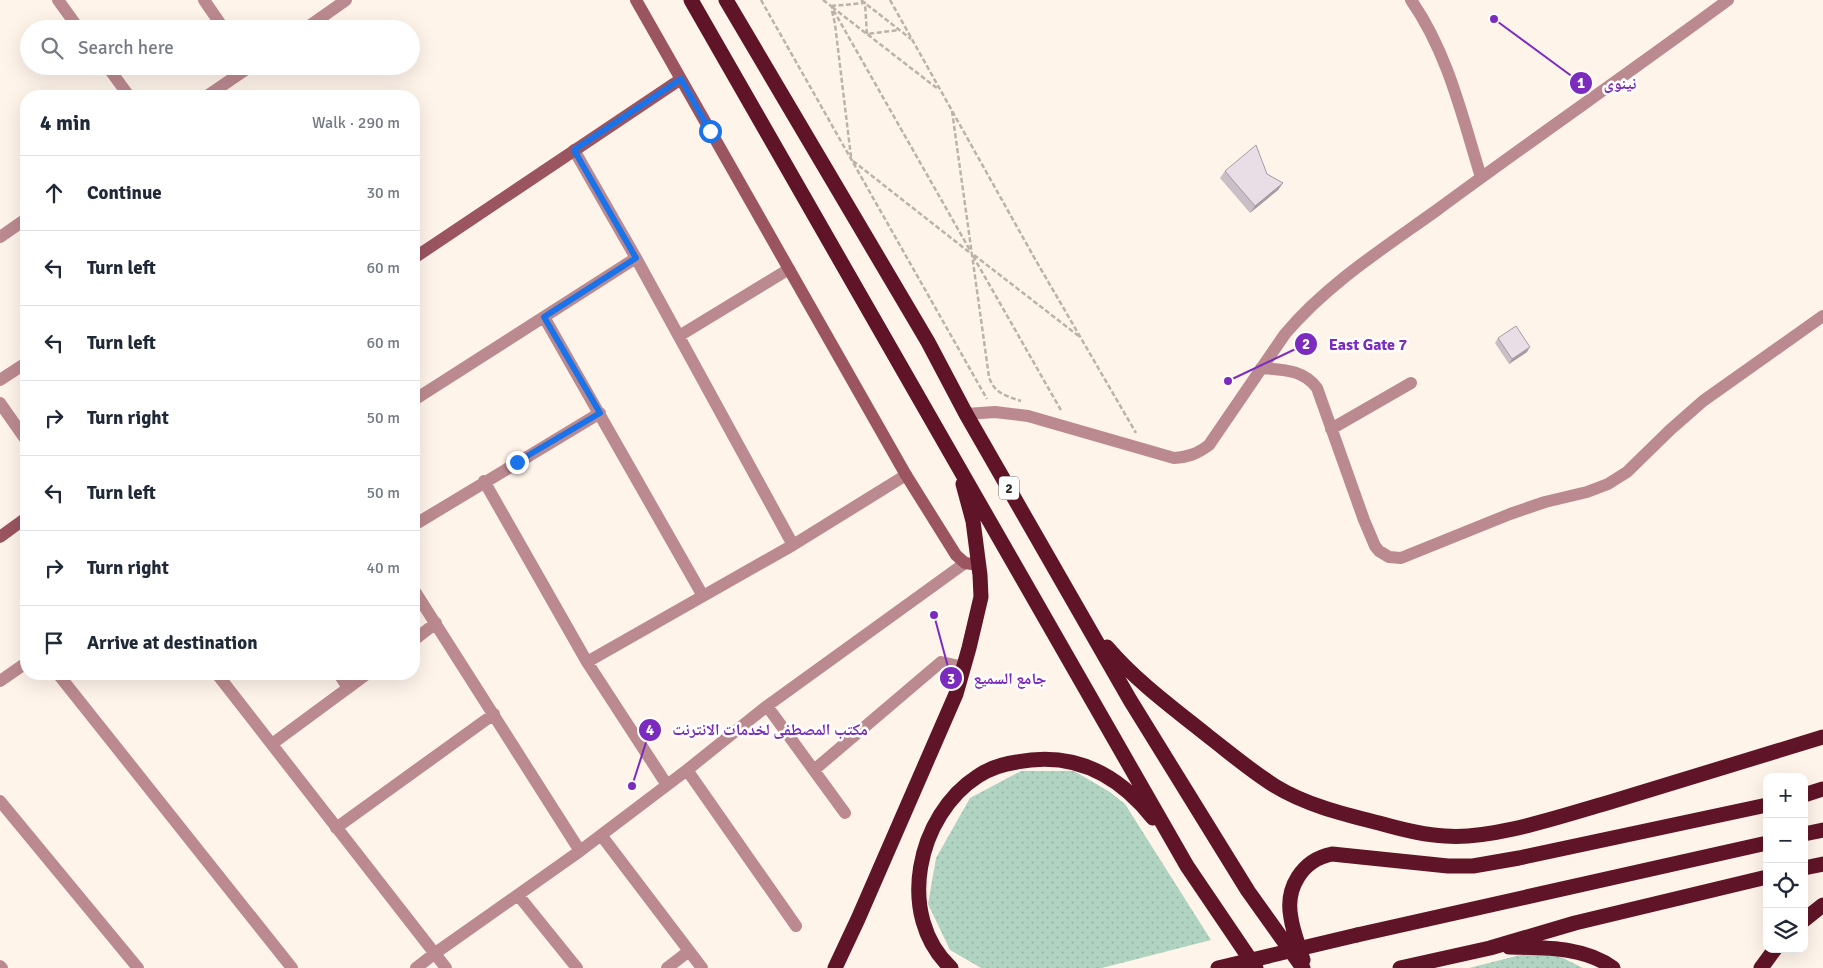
<!DOCTYPE html>
<html lang="en">
<head>
<meta charset="utf-8">
<style>
	body { margin:0; font-family:Signika,"Noto Naskh Arabic",sans-serif; background:#f2f2f3; color:#1f2937 }
	.controls { position:absolute; right:15px; bottom:15px; display:grid; overflow:hidden; border-radius:10px; box-shadow:0 5px 20px #0002 }
	.controls button { width:45px; height:45px; display:grid; place-items:center; padding:0; border:0; border-bottom:1px solid #e0e1e3; background:#fff; color:#1f2937; font:25px sans-serif }
	.stop { position:absolute; width:15px; height:15px; margin:-11px; border:4px solid #1a73e8; border-radius:50%; background:#fff }
	.stop.end { background:#1a73e8; border-color:#fff; box-shadow:0 1px 5px #0008 }
	.list { margin:0; padding:0; list-style:none }
	h2 { display:flex; justify-content:space-between; align-items:center; height:65px; margin:0; padding:0 20px; font-size:21px }
	h2 small { font-size:16px; font-weight:400; color:#747a83 }
	.list li { display:grid; grid-template-columns:32px 1fr auto; gap:15px; align-items:center; box-sizing:border-box; height:75px; padding:0 20px; border-top:1px solid #e0e1e3 }
	.list b { display:block; font-size:19px; white-space:nowrap }
	.list em { font-size:16px; font-style:normal; color:#747a83 }
	.icon { flex:none; width:28px; height:28px; fill:none; stroke:currentColor; stroke-width:2; stroke-linecap:round; stroke-linejoin:round }
	.map { position:relative; flex:none; width:1823px; height:968px; overflow:hidden }
	.search { position:absolute; background:#fff; box-shadow:0 5px 20px #0002; left:20px; top:20px; width:400px; height:55px; display:flex; align-items:center; gap:12px; box-sizing:border-box; padding:0 18px; border-radius:28px; color:#747a83; font-size:19px }
	.panel { position:absolute; background:#fff; box-shadow:0 5px 20px #0002; left:20px; top:90px; width:400px; height:590px; border-radius:20px }
	.map>svg:first-child { display:block }
</style>
</head>
<body>
<div class="map">
<svg width="1823" height="968" viewBox="0 0 1823 968">
	<defs>
		<pattern id="grass-dots" width="8" height="8" patternUnits="userSpaceOnUse" patternTransform="scale(1.25)"><rect width="8" height="8" fill="#b1d4c2"/><path d="M2 2h.1M6 6h.1" fill="none" stroke="#98b6a6" stroke-width="1.8" stroke-linecap="round"/></pattern>
	</defs>
	<rect width="100%" height="100%" fill="#fff4ea"/>
	<path fill="url(#grass-dots)" d="M1021,771H1074L1110,792L1125,804L1211,940L1102,968H981L950,950L928,904L936,858L970,798Z
		M1524,954L1557,955L1583,968H1469Z"/>
	<g fill="none" stroke-linecap="round" stroke-linejoin="round">
		<path stroke="#bbb2aa" stroke-width="2.5" stroke-dasharray="5 2.5" stroke-linecap="butt" d="M761,0L987,399
			M823,0L831,6L971,252
			M861,0L911,39
			M890,0L1035,259L1136,433
			M831,6L865,3L867,34L899,30
			M832,7L938,89
			M832,11L835,24L851,157
			M952,111L989,377C994,393 1006,396 1021,401
			M853,161L969,252
			M974,255L1080,337
			M973,256L1062,412"/>
		<path stroke="#bb8a90" stroke-width="12" d="M58,0L79,29
			M204,0L224,29
			M1411,0C1448,53 1462,116 1481,177
			M305,29L346,0
			M107,66L129,96
			M207,96L251,66
			M574,150L636,258L793,545
			M0,237L26,219
			M544,317L703,596
			M679,336L789,269
			M1261,368C1283,370 1303,369 1317,388L1364,520L1375,546L1379,551L1389,557L1401,558L1510,514L1545,502L1587,492L1608,484L1627,472L1670,430L1703,401L1823,316
			M0,380L26,363
			M414,400L636,258
			M0,403L26,440
			M966,414L995,412L1028,416L1174,458C1188,457 1197,454 1209,445L1285,334C1327,284 1384,248 1437,210C1533,139 1632,71 1728,0
			M1331,429L1411,383
			M484,481L587,662L667,785
			M414,525L600,413
			M414,590L580,851
			M414,640L436,623
			M587,662L793,545L906,475
			M58,674L292,968
			M217,674L446,968
			M339,674L348,688
			M0,681L26,663
			M767,706L845,813
			M272,744L367,674
			M687,770L796,926
			M814,770L941,662L964,667
			M0,801L138,968
			M336,828L494,714
			M601,835L702,968
			M518,895L577,968
			M0,966L2,968
			M416,968L434,954L580,851L687,770L767,706L965,563
			M667,968L689,951"/>
		<path stroke="#9a5561" stroke-width="12" d="M636,0L906,475L956,555L965,563L979,565
			M414,258L681,79
			M0,537L26,518"/>
		<path stroke="#601428" stroke-width="15" d="M691,0L1187,866L1256,968
			M726,0L928,342L966,414L1130,700L1248,891L1303,968
			M1107,647C1136,681 1173,708 1208,736C1230,753 1251,771 1275,786C1306,805 1343,814 1379,823C1400,829 1422,835 1445,836C1492,840 1561,816 1607,803C1679,781 1751,759 1823,737
			M1804,795L1823,789
			M1804,834L1823,830
			M1804,868L1823,864
			M1804,920L1823,905
			M1357,935L1767,843
			M1509,947C1543,948 1584,946 1613,968
			M1303,960C1299,946 1293,932 1291,918C1285,888 1302,860 1332,854L1448,866H1473L1519,858L1767,805
			M835,968L858,919L956,694L969,648L981,597L980,575L973,521L963,484
			M951,968C895,916 917,815 978,776C990,768 1003,764 1017,762C1073,751 1118,774 1153,818
			M1400,968L1490,948L1575,923L1767,877
			M1761,968L1775,949"/>
		<path stroke="#601428" stroke-width="15" d="M1218,968L1357,935"/>
	</g>
	<path fill="#c9bfc6" d="M1225,171L1267,174L1283,183L1278,190L1250,213L1220,178Z
		M1498,338L1527,352L1509,364L1495,343Z"/>
	<path fill="#a49ba1" d="M1283,183L1278,190L1250,213L1255,206Z
		M1530,347L1527,352L1509,364L1512,359Z"/>
	<path fill="#eadee6" stroke="#a49ba1" d="M1256,145L1267,174L1283,183L1255,206L1225,171Z
		M1516,326L1530,347L1512,359L1498,338Z"/>
	<g fill="none" stroke-linecap="round" stroke-linejoin="round">
		<path stroke="#1a73e8" stroke-width="6" d="M517,462L600,413L544,317L636,258L574,150L681,79L710,131"/>
	</g>
	<g text-anchor="middle" stroke-width="5" stroke-linejoin="round" paint-order="stroke">
		<rect fill="#fff" stroke="#6b6865" stroke-width="1" x="999" y="476.5" width="20" height="23" rx="4"/>
		<g font-size="14" font-weight="bold" fill="#2b2723">
			<text x="1009" y="493">2</text>
		</g>
	</g>
	<path fill="none" stroke="#7b2cbf" stroke-width="2" d="M1494 19L1581 83M1228 381L1306 344M934 615L951 678M632 786L650 730"/>
	<g fill="#7b2cbf" stroke="#fff" stroke-width="2">
		<circle cx="1494" cy="19" r="5"/>
		<circle cx="1228" cy="381" r="5"/>
		<circle cx="934" cy="615" r="5"/>
		<circle cx="632" cy="786" r="5"/>
		<circle cx="1581" cy="83" r="12"/>
		<circle cx="1306" cy="344" r="12"/>
		<circle cx="951" cy="678" r="12"/>
		<circle cx="650" cy="730" r="12"/>
	</g>
	<g font-size="15" text-anchor="middle" font-weight="bold" fill="#fff">
		<text x="1581" y="88">1</text>
		<text x="1306" y="349">2</text>
		<text x="951" y="684">3</text>
		<text x="650" y="735">4</text>
	</g>
	<g font-size="16" text-anchor="middle" font-weight="bold" fill="#7b2cbf" stroke="#fff" stroke-width="5" stroke-linejoin="round" paint-order="stroke">
		<text x="1620" y="89">نينوى</text>
		<text x="1368" y="350">East Gate 7</text>
		<text x="1010" y="684">جامع السميع</text>
		<text x="770" y="735">مكتب المصطفى لخدمات الانترنت</text>
	</g>
</svg>
<div class="controls">
<button>+</button>
<button>−</button>
<button><svg class="icon" aria-label="locate" viewBox="0 0 24 24"><circle cx="12" cy="12" r="6"/><path d="M12 2v4M12 18v4M2 12h4M18 12h4"/></svg></button>
<button><svg class="icon" aria-label="layers" viewBox="0 0 24 24"><path d="M12 4l9 5-9 5-9-5zM3 14l9 5 9-5"/></svg></button>
</div>
<div class="stop" style="left:710px;top:131px"></div>
<div class="stop end" style="left:517px;top:462px"></div>
<div class="search"><svg class="icon" aria-label="search" viewBox="0 0 24 24"><circle cx="10" cy="10" r="6"/><path d="M15 15l6 6"/></svg>Search here</div>
<section class="panel">
<h2>4 min<small>Walk · 290 m</small></h2>
<ul class="list">
<li><svg class="icon" aria-label="ahead" viewBox="0 0 24 24"><path d="M12 20V5M6 11l6-6 6 6"/></svg><div><b>Continue</b></div><em>30 m</em></li>
<li><svg class="icon" aria-label="left" viewBox="0 0 24 24"><path d="M17 20v-9H6M10 6l-5 5 5 5"/></svg><div><b>Turn left</b></div><em>60 m</em></li>
<li><svg class="icon" aria-label="left" viewBox="0 0 24 24"><path d="M17 20v-9H6M10 6l-5 5 5 5"/></svg><div><b>Turn left</b></div><em>60 m</em></li>
<li><svg class="icon" aria-label="right" viewBox="0 0 24 24"><path d="M7 20v-9h11M14 6l5 5-5 5"/></svg><div><b>Turn right</b></div><em>50 m</em></li>
<li><svg class="icon" aria-label="left" viewBox="0 0 24 24"><path d="M17 20v-9H6M10 6l-5 5 5 5"/></svg><div><b>Turn left</b></div><em>50 m</em></li>
<li><svg class="icon" aria-label="right" viewBox="0 0 24 24"><path d="M7 20v-9h11M14 6l5 5-5 5"/></svg><div><b>Turn right</b></div><em>40 m</em></li>
<li><svg class="icon" aria-label="arrive" viewBox="0 0 24 24"><path d="M6 21V4h12l-3 4 3 4H6"/></svg><div><b>Arrive at destination</b></div></li>
</ul>
</section>
</div>
</body>
</html>
